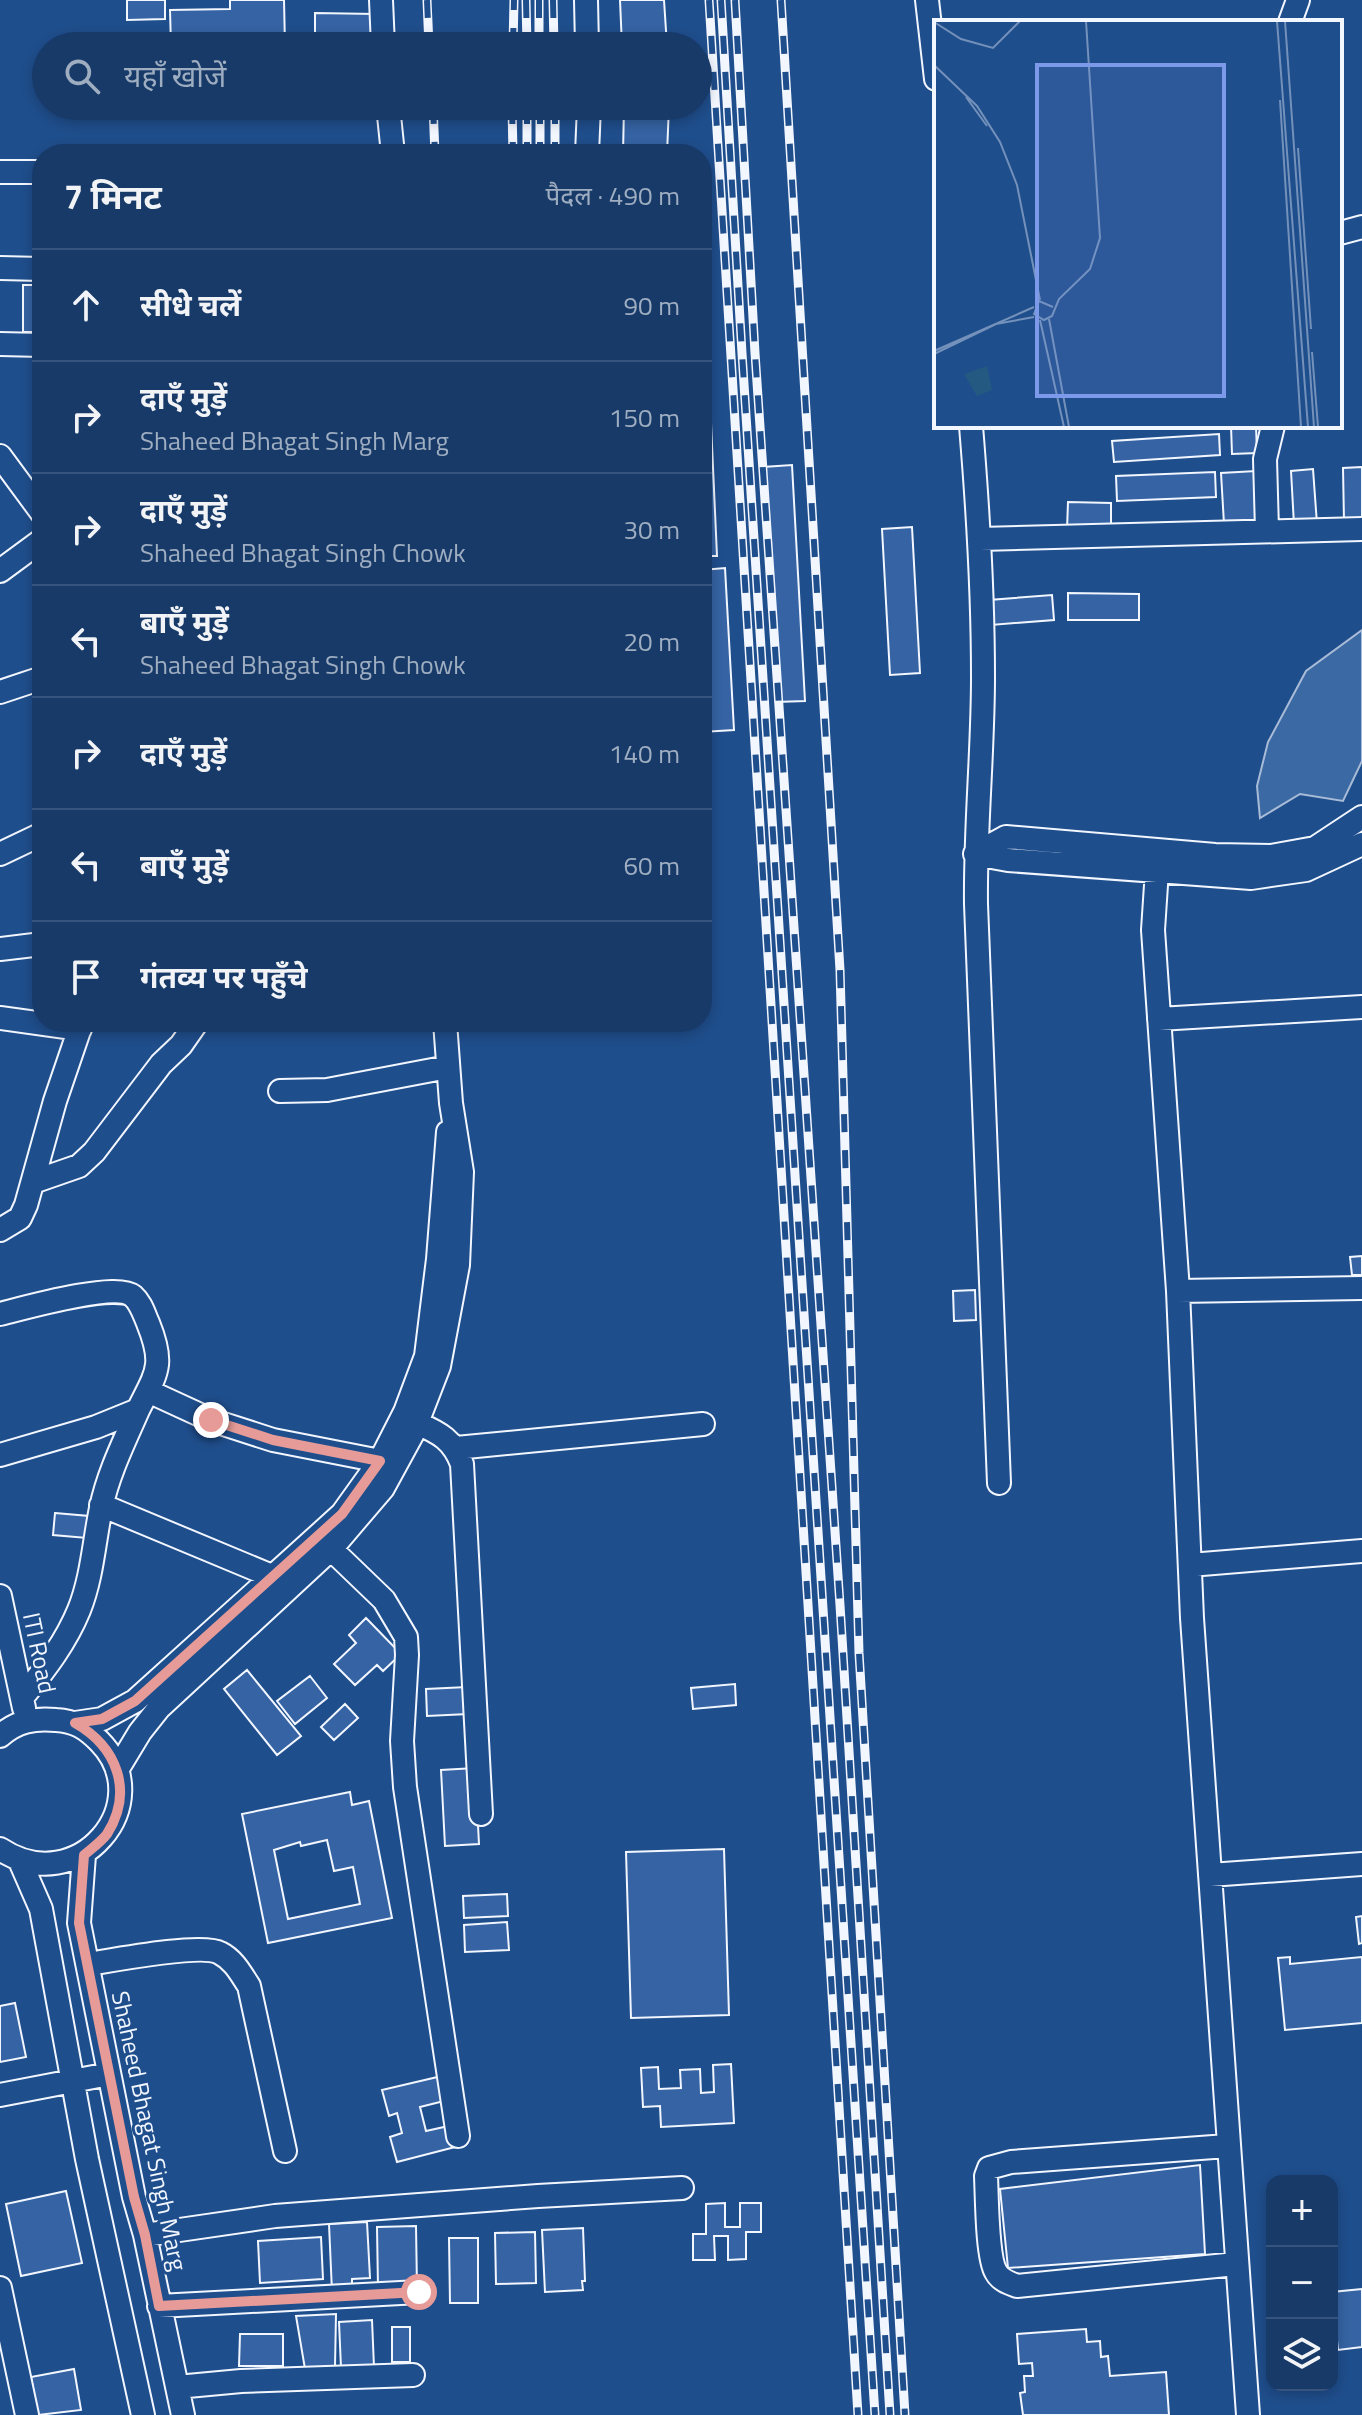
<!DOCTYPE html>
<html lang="hi">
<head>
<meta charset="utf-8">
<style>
	body { margin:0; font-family:"Titillium Web","Noto Sans Devanagari",sans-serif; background:#20416f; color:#f1f3f6 }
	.controls { position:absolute; right:24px; bottom:24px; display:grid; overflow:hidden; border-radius:16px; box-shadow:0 4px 12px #0003 }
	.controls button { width:72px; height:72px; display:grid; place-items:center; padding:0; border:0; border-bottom:2px solid #36547d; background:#173a69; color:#f1f3f6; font:40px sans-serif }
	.stop { position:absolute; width:24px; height:24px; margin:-18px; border:6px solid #e69b98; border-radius:50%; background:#fff }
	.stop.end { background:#e69b98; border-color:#fff; box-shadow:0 2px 8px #0008 }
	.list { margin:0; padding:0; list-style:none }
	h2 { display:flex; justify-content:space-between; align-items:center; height:104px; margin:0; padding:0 32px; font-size:34px }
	h2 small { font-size:26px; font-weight:400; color:#9eadc0 }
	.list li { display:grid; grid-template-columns:52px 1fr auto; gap:24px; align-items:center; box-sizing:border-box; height:112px; padding:0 32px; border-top:2px solid #36547d }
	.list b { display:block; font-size:30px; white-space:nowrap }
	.list p { margin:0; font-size:26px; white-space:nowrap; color:#9eadc0 }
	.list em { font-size:26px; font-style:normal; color:#9eadc0 }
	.icon { flex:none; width:44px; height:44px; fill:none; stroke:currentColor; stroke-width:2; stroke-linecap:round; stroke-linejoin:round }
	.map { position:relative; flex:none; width:1362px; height:2415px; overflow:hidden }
	.search { position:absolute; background:#173a69; box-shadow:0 4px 12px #0003; left:32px; top:32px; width:680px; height:88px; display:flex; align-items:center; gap:20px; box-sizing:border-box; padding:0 28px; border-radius:44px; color:#9eadc0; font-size:30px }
	.panel { position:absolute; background:#173a69; box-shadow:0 4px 12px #0003; left:32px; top:144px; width:680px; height:888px; border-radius:32px }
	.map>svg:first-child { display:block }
</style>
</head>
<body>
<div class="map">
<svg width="1362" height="2415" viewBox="0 0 1362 2415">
	<rect width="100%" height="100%" fill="#1f4e8c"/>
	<path fill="#3b69a3" stroke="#a8bbd7" stroke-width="2" d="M1362,630V761L1343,801L1300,794L1260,818L1257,786L1268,742L1306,671Z"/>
	<path fill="#3563a3" stroke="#f2f6ff" stroke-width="2" fill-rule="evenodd" d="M127,0H165V19L127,20Z
		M230,0H284L285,46H171L170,10L230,9Z
		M620,0H664L667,46H622Z
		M315,13L375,14V44L315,43Z
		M624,106H669L667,154H623Z
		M23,285H42V332H23Z
		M702,401H710L717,556H702Z
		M1231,426H1256L1257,453L1232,454Z
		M1219,434L1220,455L1114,462L1112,441Z
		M792,465L805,701L776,702L763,467Z
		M1362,467V521H1344L1343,468Z
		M1313,469L1317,524L1294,525L1291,471Z
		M1256,471L1259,523L1224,524L1221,473Z
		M1215,472L1216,497L1117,501L1116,476Z
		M1068,502L1111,503V531L1067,530Z
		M912,527L920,673L890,675L882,529Z
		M725,568L734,730L702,732V570Z
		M1068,593L1139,594V620H1068Z
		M1052,595L1054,620L991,625L989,600Z
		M1362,1256V1275H1352L1350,1257Z
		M975,1290L976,1320L954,1321L953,1291Z
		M55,1513L89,1516L87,1538L53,1535Z
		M366,1618L401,1654L383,1671L377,1665L355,1685L334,1664L356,1643L349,1635Z
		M247,1670L301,1736L277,1755L224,1689Z
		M310,1676L327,1698L295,1724L277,1701Z
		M735,1684L736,1705L693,1709L691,1688Z
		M467,1687L468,1714L427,1716L426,1689Z
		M345,1704L358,1718L334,1740L321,1727Z
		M475,1768L479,1844L445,1846L441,1770Z
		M350,1792L352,1805L369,1801L392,1918L268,1943L242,1814ZM327,1840L334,1871L353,1867L360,1904L288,1919L274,1850L300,1842L301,1846Z
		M724,1849L729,2015L631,2018L626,1852Z
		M507,1894L508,1916L464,1918L463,1896Z
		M1362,1916V1943L1359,1944L1356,1917Z
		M507,1922L509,1950L465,1952L464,1925Z
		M1290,1957V1964L1362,1957V2023L1285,2030L1278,1958Z
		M15,2003L26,2057L0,2062V2006Z
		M731,2064L734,2123L661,2127L660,2106L643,2107L641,2068L658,2067L659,2089L681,2088L680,2070L700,2069L701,2093L714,2092L713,2065Z
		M446,2075L452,2099L420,2107L426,2131L453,2125L459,2146L397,2162L390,2137L402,2133L397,2113L389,2116L382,2090Z
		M1200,2165L1205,2254L1008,2268L1000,2189Z
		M66,2191L82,2263L21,2276L6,2204Z
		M725,2203V2227H740V2203H761V2232H746V2259L728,2260V2236H714L715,2260H693V2234H706V2204Z
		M367,2222L370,2278L352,2279V2286L332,2292L329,2224Z
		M416,2226L417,2288H378L377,2227Z
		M583,2228L585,2281H582L583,2290L545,2292L542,2230Z
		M535,2232L536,2283L496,2284L495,2233Z
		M321,2237L323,2279L260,2283L258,2241Z
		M449,2238H478V2303H450Z
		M1362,2289V2347L1338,2350L1332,2292Z
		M336,2314L335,2366L305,2369L296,2316Z
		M372,2320L374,2367L341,2368L339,2322Z
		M392,2327H410V2362H392Z
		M1086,2329L1087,2342L1100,2341L1101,2357L1108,2356L1110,2376L1166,2372L1169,2415H1023L1020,2393L1025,2392L1024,2376H1033L1032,2363L1019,2364L1017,2334Z
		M240,2334H283V2366H239Z
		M74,2369L81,2410L38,2415L31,2377Z"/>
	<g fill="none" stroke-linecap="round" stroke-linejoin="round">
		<g stroke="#f2f6ff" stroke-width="26">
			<path id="minor" d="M381,0L383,46
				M586,0L587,46
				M927,0L936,79
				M1290,22L1298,0
				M388,106L393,154
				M587,154L589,106
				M0,172H42
				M1340,233L1362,227
				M0,268L42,269
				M0,344L42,345
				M971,426C978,510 983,593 983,677C983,753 975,828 976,904L999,1483
				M0,456L42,513
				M1267,530L1265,459L1273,426
				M980,539L1362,529
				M0,571L42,540
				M0,692L42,678
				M0,854L42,834
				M975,854L1006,837L1215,855L1271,856L1315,848L1362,817
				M975,854L1008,860L1251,878L1306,870L1362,844
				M1157,870L1153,930L1178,1291L1192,1618L1248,2415
				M0,949L42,944
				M0,1018L80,1029
				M1159,1019L1362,1007
				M280,1091L327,1090L448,1067
				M33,1182L79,1166L94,1152L161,1064L181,1045L197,1022
				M0,1230L20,1218L26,1205L55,1101L82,1022
				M1178,1291L1362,1288
				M0,1314C24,1308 116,1282 133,1296C141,1303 144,1314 148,1323C165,1365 157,1372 138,1410L96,1427L0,1455
				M148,1391L211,1420L273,1440L380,1461
				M417,1423C440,1433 453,1440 462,1464L481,1814
				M456,1448L703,1424
				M101,1505L274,1577
				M331,1549L384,1600L406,1637L407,1655L402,1741L405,1787L458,2136
				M1190,1565L1362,1551
				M0,1596L24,1708
				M22,1698C44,1670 65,1644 79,1610C92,1578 94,1542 101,1508C108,1474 124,1442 138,1410
				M75,1723L102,1719L135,1701L342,1514L380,1461L405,1412L426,1356L438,1259L448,1132
				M0,1736C17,1721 34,1718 56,1720C75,1721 86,1728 99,1741C160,1802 78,1901 0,1849
				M117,1770L140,1732L159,1708L331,1549L383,1488L413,1433L439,1366L458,1265L462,1172L451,1103L445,1022
				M84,1855L79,1923L134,2197L145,2235L183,2415
				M20,1861L41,1909L87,2159L143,2415
				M1210,1875L1362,1864
				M89,1964C114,1960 202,1943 220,1953C234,1960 241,1974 249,1986L285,2151
				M0,2095L109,2074
				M1227,2146L1011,2162L989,2168L986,2176C987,2196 987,2258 996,2272C1000,2280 1009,2283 1017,2286L1236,2264
				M145,2235L275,2216L538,2196L682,2188
				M0,2288L27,2415
				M159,2306L419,2292
				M177,2387L241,2381L413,2375"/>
		</g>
		<use href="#minor" stroke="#1f4e8c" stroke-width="22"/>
		<g stroke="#f2f6ff" stroke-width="9">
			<path id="rail" d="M427,0L429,46
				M526,0L527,46
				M539,0V46
				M553,0L554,46
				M709,0L858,2415
				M721,0L742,353L875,2415
				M735,0L755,353L840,1605L890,2415
				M781,0L840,970L859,1653L905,2415
				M513,46L514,0
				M433,106L435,154
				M512,106L513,154
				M527,106V154
				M540,106V154
				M555,106V154"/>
		</g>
		<use href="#rail" stroke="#1f4e8c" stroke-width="6" stroke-dasharray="18" stroke-linecap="butt"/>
	</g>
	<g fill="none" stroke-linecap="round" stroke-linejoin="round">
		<path stroke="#e69b98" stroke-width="10" d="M211,1420L273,1440L380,1461L342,1514L135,1701L102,1719L75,1723C117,1747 134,1791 107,1834C101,1842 91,1849 84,1855L79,1923L134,2197L145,2235L159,2306L419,2292"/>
	</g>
	<g text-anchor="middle" stroke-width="6" stroke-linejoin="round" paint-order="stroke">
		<g font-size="24" fill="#f2f6ff" stroke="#1f4e8c">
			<text transform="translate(39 1653) rotate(78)" y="8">ITI Road</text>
			<text transform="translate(149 2131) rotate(78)" y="8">Shaheed Bhagat Singh Marg</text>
		</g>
	</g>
	<g transform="translate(934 20)">
		<rect width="408" height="408" fill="#1f4e8c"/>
		<path d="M53,346L58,370L43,376L30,354Z" fill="#245a82"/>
		<path fill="none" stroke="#7391ba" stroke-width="2" d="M343,1L374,407M351,1L380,407M0,2L27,19L59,28L86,1M0,45L43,86L66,122L83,165L106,280M32,77L53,106M346,80L367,407M364,128L377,309M119,287L105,281L100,294L110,300L118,296L125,279L156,249L166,218L152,1M115,299L135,407M106,300L130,407M0,331L100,287M378,332L384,407M0,334L62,304L100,297"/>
		<path fill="#7d9aea" fill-opacity="0.15" stroke="#7d9aea" stroke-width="4" d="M103,45H290V376H103Z"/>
		<rect width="408" height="408" fill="none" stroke="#f2f6ff" stroke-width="4"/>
	</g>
</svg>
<div class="controls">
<button>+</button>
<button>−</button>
<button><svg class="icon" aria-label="layers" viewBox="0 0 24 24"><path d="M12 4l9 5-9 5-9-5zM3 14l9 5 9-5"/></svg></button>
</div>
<div class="stop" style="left:419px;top:2292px"></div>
<div class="stop end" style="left:211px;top:1420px"></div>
<div class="search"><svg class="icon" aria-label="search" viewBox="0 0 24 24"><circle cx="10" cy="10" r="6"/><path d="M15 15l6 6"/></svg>यहाँ खोजें</div>
<section class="panel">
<h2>7 मिनट<small>पैदल · 490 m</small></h2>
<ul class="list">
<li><svg class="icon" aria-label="ahead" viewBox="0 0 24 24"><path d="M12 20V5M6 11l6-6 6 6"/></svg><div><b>सीधे चलें</b></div><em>90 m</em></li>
<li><svg class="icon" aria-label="right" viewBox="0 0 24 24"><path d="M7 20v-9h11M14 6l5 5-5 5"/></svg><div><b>दाएँ मुड़ें</b><p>Shaheed Bhagat Singh Marg</p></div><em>150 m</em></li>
<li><svg class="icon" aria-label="right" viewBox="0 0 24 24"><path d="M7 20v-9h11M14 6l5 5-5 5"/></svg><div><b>दाएँ मुड़ें</b><p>Shaheed Bhagat Singh Chowk</p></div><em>30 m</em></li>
<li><svg class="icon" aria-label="left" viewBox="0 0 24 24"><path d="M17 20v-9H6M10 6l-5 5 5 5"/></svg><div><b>बाएँ मुड़ें</b><p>Shaheed Bhagat Singh Chowk</p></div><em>20 m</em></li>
<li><svg class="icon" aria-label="right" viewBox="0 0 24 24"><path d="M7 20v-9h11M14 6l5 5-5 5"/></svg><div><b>दाएँ मुड़ें</b></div><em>140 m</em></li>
<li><svg class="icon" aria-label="left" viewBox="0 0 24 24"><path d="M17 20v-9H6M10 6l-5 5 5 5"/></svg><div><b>बाएँ मुड़ें</b></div><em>60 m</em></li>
<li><svg class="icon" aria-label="arrive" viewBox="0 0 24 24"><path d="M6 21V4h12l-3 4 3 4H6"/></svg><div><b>गंतव्य पर पहुँचे</b></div></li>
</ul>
</section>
</div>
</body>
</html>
